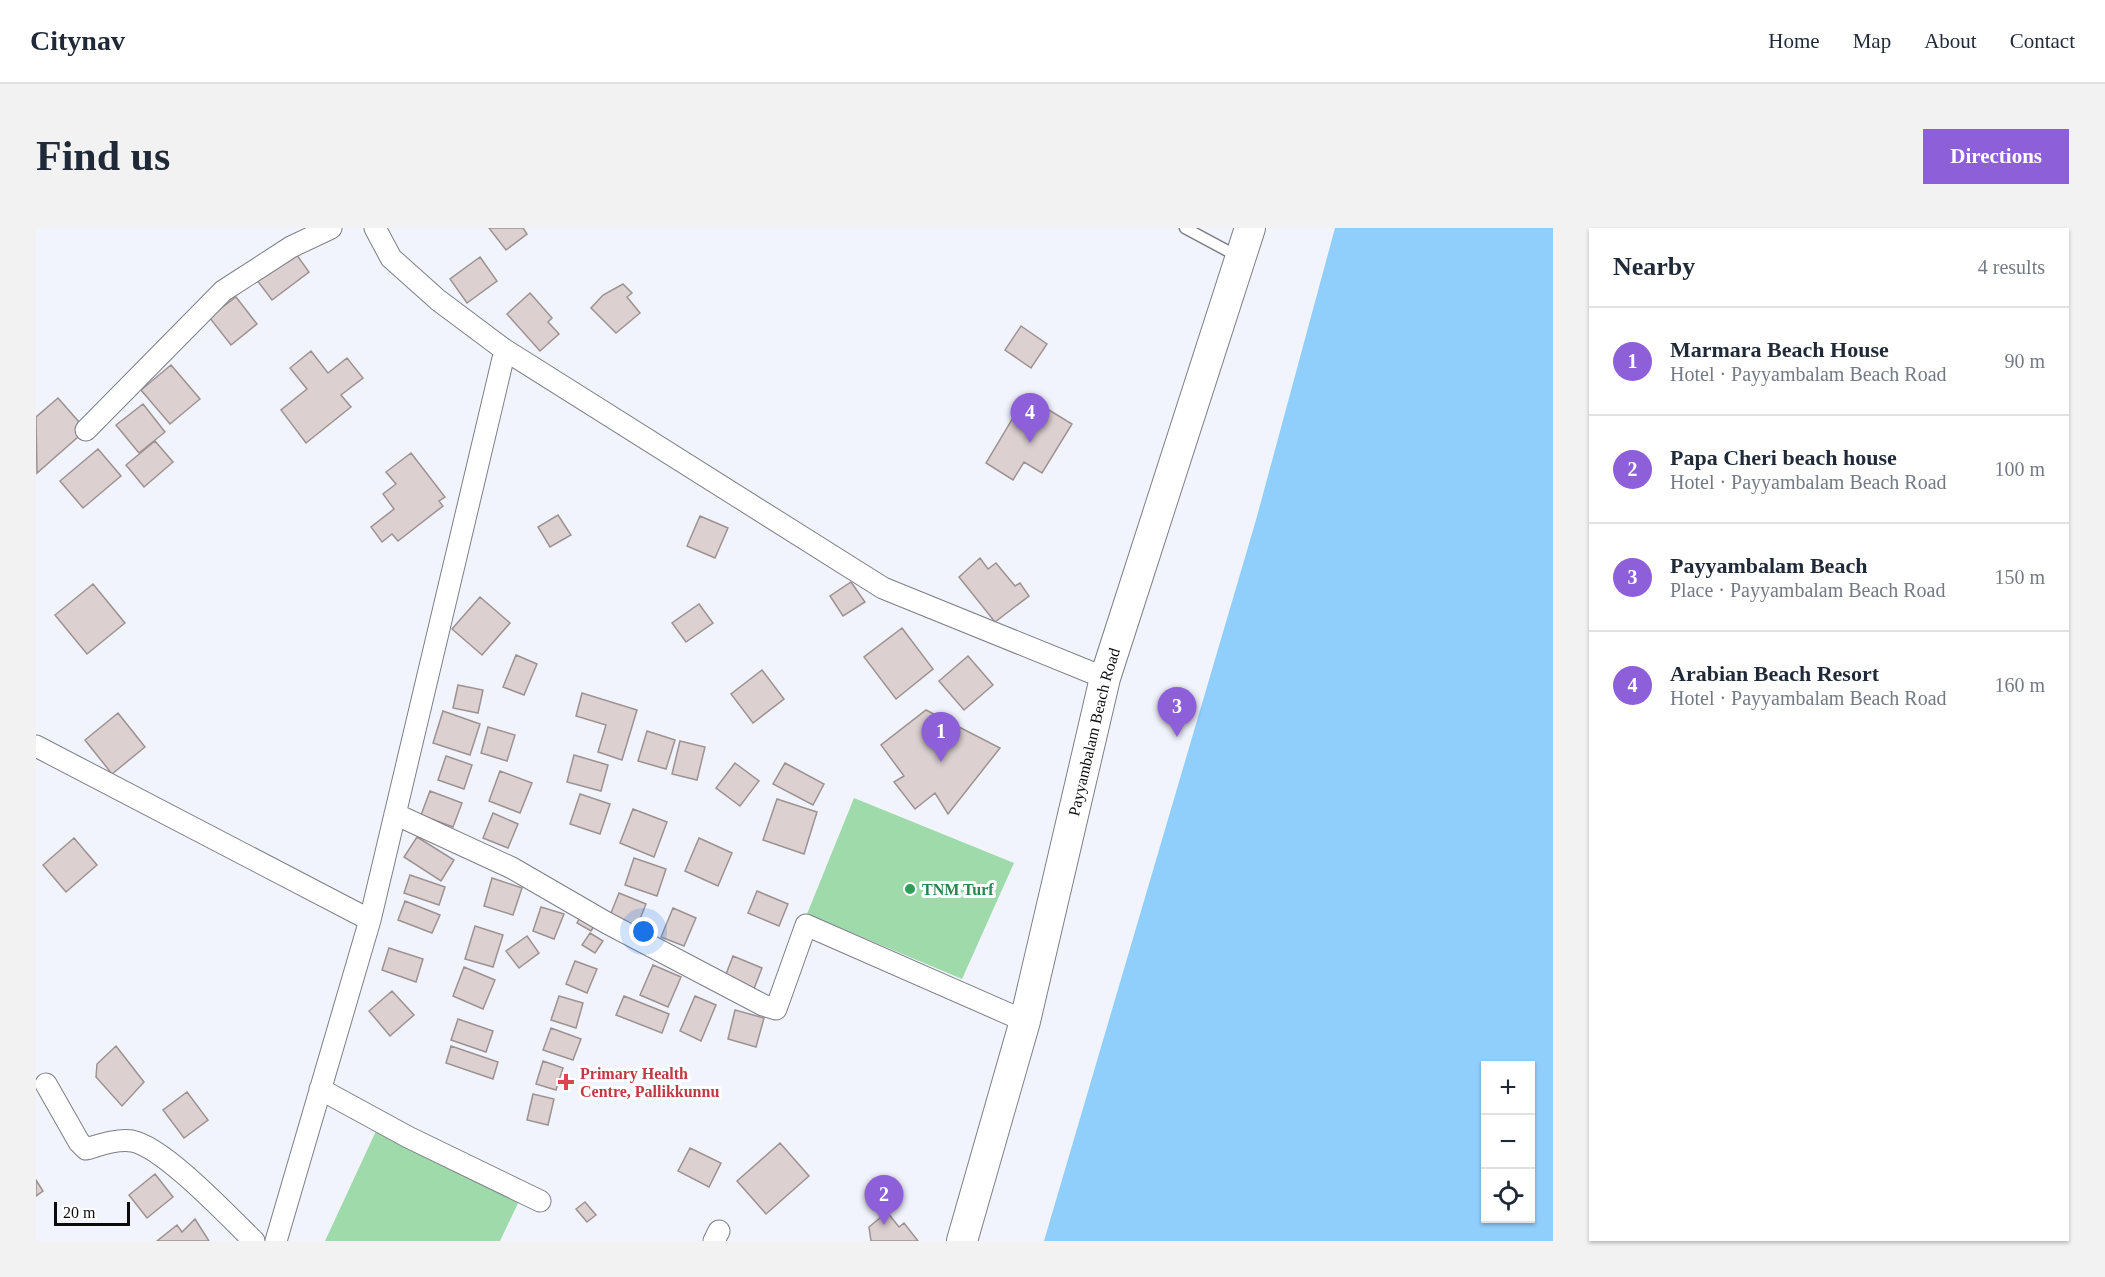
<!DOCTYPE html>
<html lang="en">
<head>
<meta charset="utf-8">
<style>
	body { margin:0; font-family:Georgia,serif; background:#f2f2f3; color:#1f2937 }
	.controls { position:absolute; right:18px; bottom:18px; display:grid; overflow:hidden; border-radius:0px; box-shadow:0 2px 4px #0004 }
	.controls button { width:54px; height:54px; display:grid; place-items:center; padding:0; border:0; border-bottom:2px solid #e0e1e3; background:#fff; color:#1f2937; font:30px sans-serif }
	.scale { position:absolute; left:18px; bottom:15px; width:76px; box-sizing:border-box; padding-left:6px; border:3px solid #0b0b0e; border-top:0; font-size:16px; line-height:21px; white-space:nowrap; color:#0b0b0e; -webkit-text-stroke:4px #fff; paint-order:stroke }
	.you { position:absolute; left:608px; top:704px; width:21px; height:21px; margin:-15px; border:4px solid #fff; border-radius:50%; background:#1a73e8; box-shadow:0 0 0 9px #1a73e833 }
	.badge { display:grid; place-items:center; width:39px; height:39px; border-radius:50%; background:#8d5fd9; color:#fff; font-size:20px; font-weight:700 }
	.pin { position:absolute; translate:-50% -50px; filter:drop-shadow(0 2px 3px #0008) }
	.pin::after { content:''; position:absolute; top:32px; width:21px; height:18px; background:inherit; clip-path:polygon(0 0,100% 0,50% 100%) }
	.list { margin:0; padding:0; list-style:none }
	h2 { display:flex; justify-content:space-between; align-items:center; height:78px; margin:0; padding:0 24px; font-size:26px }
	h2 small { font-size:20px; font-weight:400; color:#747a83 }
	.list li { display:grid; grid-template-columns:39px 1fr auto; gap:18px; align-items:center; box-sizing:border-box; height:108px; padding:0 24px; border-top:2px solid #e0e1e3 }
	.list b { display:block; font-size:22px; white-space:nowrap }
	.list p { margin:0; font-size:20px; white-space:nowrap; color:#747a83 }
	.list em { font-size:20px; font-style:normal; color:#747a83 }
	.icon { flex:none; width:33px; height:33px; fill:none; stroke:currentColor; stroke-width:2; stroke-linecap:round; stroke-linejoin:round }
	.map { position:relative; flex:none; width:1517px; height:1013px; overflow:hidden; border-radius:0px }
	header { display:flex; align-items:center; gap:36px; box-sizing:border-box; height:84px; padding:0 30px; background:#fff; border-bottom:2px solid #e0e1e3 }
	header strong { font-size:28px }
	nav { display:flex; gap:33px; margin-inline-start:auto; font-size:21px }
	.intro { display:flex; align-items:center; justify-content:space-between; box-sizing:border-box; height:144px; padding:0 36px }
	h1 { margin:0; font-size:42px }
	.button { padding:15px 27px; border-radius:0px; background:#8d5fd9; color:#fff; font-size:21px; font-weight:700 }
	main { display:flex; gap:36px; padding:0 36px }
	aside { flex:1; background:#fff; border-radius:0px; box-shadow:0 2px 4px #0004 }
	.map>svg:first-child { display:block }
</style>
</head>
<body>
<header>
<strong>Citynav</strong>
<nav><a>Home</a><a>Map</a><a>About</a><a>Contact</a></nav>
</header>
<div class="intro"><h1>Find us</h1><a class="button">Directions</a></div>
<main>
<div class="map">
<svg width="1517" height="1013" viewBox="0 0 1517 1013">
	<rect width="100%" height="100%" fill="#f2f4fd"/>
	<path fill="#9fdaab" d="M818,570L978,635L926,751L771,686Z
		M340,903L484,971L464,1013H289Z"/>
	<path fill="#90cefb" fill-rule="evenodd" d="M1299,0H1517V1013H1008L1220,292ZM1450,838H1494V990H1450Z"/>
	<path fill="#dcd0d0" stroke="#9d9292" stroke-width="1.5" d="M453,0H487L491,6L470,22Z
		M255,19L273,44L236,72L217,47Z
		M444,29L461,53L431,75L414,51Z
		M587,56L596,65L591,69L604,85L580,105L555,80L567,67Z
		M494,65L516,90L512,94L523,106L504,123L471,86Z
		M200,69L221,96L195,117L173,89Z
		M985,98L1011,116L995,140L969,122Z
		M275,123L292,145L311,130L327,150L305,167L315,179L270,215L245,182L271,161L254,140Z
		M135,137L164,171L134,196L105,162Z
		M990,168L1036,196L1006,245L988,234L977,252L950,235Z
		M22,170L50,202L1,245L0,189Z
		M107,176L129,204L103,225L80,197Z
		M119,213L137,234L108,259L90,237Z
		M62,221L85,248L47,280L24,253Z
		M375,225L409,269L403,273L407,278L362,313L356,306L346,314L335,299L358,281L347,266L360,256L350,244Z
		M522,287L535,307L514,319L502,299Z
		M664,288L692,300L679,330L651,318Z
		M944,330L952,341L960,335L979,358L984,355L993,368L959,394L923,349Z
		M815,354L829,374L807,388L794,368Z
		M57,356L89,395L51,426L19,387Z
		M444,369L474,395L446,427L416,401Z
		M663,376L677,395L650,414L636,395Z
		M866,400L897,441L860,471L828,429Z
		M480,427L501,436L488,467L467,459Z
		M932,428L957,457L928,482L903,453Z
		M726,442L748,471L717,495L695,466Z
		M422,457L447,462L442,485L417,480Z
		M546,465L601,482L586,532L562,524L570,497L540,488Z
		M890,482L964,520L912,586L899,565L879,581L858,554L868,548L845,517Z
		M407,483L444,496L434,527L397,515Z
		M82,485L109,519L76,546L49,512Z
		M452,499L479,507L471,533L445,525Z
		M611,503L639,512L630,541L602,533Z
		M644,513L669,519L661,552L636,546Z
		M538,527L572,537L565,563L531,554Z
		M410,528L436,537L428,561L402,552Z
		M699,535L723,553L704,578L680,560Z
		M749,535L788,556L777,577L737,556Z
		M464,543L496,555L484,585L453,573Z
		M394,563L426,575L417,599L385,587Z
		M544,566L574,576L564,606L534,596Z
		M741,571L781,584L768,626L727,612Z
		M597,581L631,594L618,629L584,615Z
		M457,585L482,596L472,620L447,610Z
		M381,609L418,632L405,653L368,629Z
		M38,610L61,637L30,664L7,637Z
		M663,610L696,625L682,658L649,643Z
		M598,630L630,641L621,668L589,657Z
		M374,647L409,659L403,677L368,665Z
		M456,650L486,660L477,687L448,678Z
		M721,663L752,676L743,698L712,685Z
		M583,665L610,676L598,706L571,695Z
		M369,673L404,687L396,705L362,692Z
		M552,675L567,683L555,703L541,695Z
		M505,679L528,686L518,711L497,703Z
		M637,680L660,690L648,718L625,709Z
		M439,698L467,707L457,739L429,731Z
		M554,705L567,713L559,725L546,717Z
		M491,708L503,725L483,740L470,723Z
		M353,720L387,731L380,754L346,742Z
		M697,728L726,740L716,766L687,754Z
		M539,733L561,741L551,765L530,756Z
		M617,737L645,749L632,779L604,767Z
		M428,739L459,752L447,781L417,768Z
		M356,763L378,787L354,808L333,783Z
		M523,768L547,775L540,800L515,792Z
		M588,768L633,786L626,805L580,787Z
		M659,768L680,777L665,813L644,803Z
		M699,782L728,790L720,819L692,811Z
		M422,791L457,803L450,824L415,812Z
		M515,800L545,811L537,832L507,822Z
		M80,818L108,854L86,878L60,849L61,836Z
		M415,818L462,834L457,851L410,835Z
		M507,833L527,840L520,862L500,856Z
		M151,864L172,892L148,910L127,882Z
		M497,866L518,871L512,897L491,892Z
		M744,915L773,948L730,986L701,953Z
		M654,920L685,935L673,959L642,943Z
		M119,946L137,969L111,990L93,967Z
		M0,952L7,963L0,968Z
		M549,974L560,987L551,994L540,981Z
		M851,984L863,999L868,995L882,1013H835L833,999Z
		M159,991L173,1013H121L141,997L146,1004Z"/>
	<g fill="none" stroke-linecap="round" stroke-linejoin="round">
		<g stroke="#7d7f87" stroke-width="13">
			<path id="service" d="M1149,0L1201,28"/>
		</g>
		<g stroke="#7d7f87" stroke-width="23">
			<path id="minor" d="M469,122L847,360L1069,450
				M50,202L187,63L255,19L295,0
				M0,518L334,692
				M359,586L476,640L571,695L727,777L740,781L770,697L989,793
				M10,856L43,914L50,921C64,917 80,911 96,913C128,919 193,989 218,1013
				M284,861L372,909L504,973
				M240,1013L334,692L469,122L402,72L355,30L339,0
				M678,1013L683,1003"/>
		</g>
		<g stroke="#7d7f87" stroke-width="32">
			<g id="secondary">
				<path id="s1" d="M926,1013L989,793L1069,450L1214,0"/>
			</g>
		</g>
		<use href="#service" stroke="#fff" stroke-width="10"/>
		<use href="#minor" stroke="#fff" stroke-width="21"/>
		<use href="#secondary" stroke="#fff" stroke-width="30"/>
	</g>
	<circle fill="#2e9e5b" stroke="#fff" stroke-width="2" cx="874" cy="661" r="6"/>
	<path fill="#e0444e" stroke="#fff" stroke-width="2" d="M527 845h6v6h6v6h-6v6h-6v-6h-6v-6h6z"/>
	<g text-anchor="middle" stroke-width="6" stroke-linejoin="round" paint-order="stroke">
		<g font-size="16" fill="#0b0b0e" stroke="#fff">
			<text dy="6" stroke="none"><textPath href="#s1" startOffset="526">Payyambalam Beach Road</textPath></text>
		</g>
		<g font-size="16" font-weight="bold" fill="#27864d" stroke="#fff" text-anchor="start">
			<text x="886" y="667">TNM Turf</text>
		</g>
		<g font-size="16" font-weight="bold" fill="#be3a42" stroke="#fff" text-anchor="start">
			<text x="544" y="851">Primary Health<tspan x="544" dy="18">Centre, Pallikkunnu</tspan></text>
		</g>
	</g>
</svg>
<div class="controls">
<button>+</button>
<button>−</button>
<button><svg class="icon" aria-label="locate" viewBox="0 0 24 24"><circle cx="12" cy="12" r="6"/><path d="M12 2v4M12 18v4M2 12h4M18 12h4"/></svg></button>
</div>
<div class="scale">20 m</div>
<div class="you"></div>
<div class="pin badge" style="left:905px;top:534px">1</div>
<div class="pin badge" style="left:848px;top:997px">2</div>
<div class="pin badge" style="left:1141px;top:509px">3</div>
<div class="pin badge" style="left:994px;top:215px">4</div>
</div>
<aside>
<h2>Nearby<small>4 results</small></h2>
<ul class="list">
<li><span class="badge">1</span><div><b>Marmara Beach House</b><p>Hotel · Payyambalam Beach Road</p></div><em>90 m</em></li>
<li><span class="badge">2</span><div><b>Papa Cheri beach house</b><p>Hotel · Payyambalam Beach Road</p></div><em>100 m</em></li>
<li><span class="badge">3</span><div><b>Payyambalam Beach</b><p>Place · Payyambalam Beach Road</p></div><em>150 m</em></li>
<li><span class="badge">4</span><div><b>Arabian Beach Resort</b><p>Hotel · Payyambalam Beach Road</p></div><em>160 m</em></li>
</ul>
</aside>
</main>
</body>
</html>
